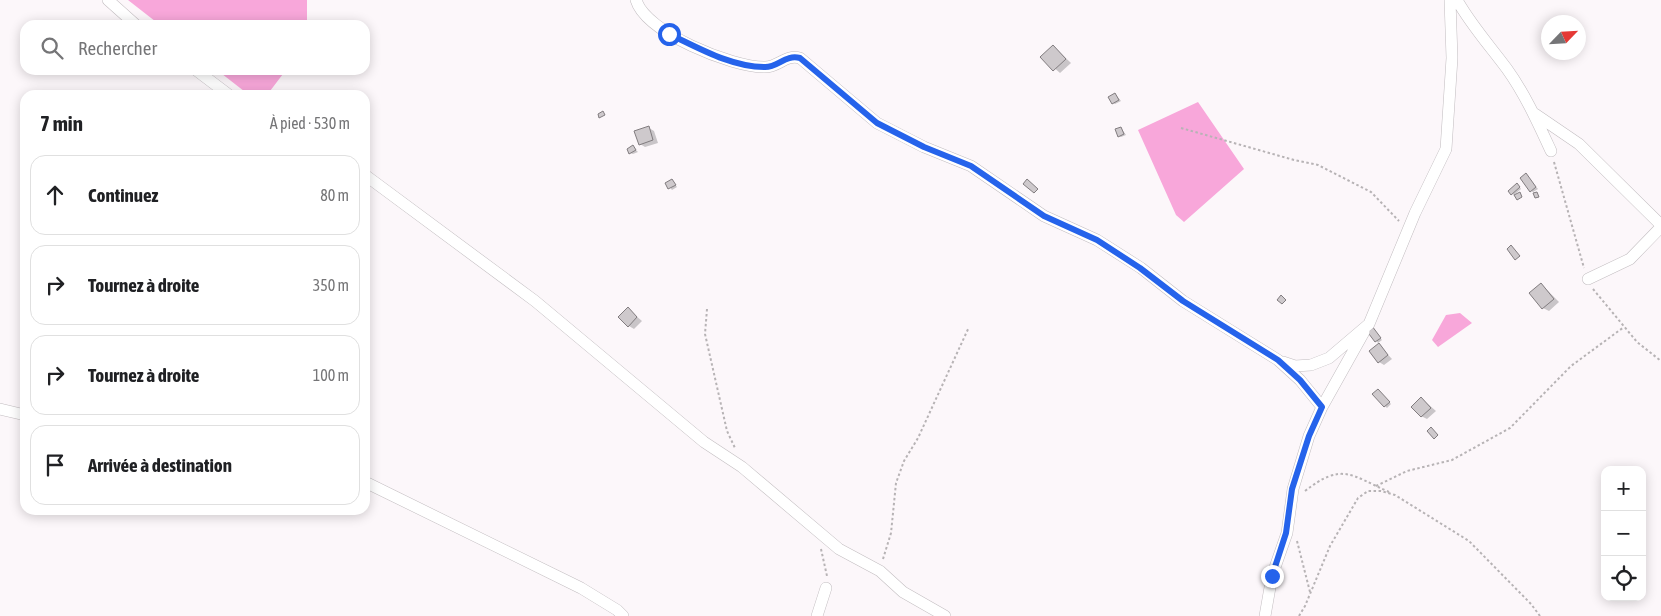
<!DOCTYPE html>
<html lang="fr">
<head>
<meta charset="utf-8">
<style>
	body { margin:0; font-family:"Asap Condensed",sans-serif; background:#f2f2f2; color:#202124 }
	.controls { position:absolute; right:15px; bottom:15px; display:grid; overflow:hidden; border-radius:10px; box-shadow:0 2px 12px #0003 }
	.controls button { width:45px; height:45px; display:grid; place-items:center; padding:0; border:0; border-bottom:1px solid #e0e0e0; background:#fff; color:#202124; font:25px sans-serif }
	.compass { position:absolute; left:1541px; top:15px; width:45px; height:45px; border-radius:50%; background:#fff; box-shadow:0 2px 12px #0003; rotate:65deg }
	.stop { position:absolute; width:15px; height:15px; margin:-11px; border:4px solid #2563eb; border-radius:50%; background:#fff }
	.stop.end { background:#2563eb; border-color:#fff; box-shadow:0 1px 5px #0008 }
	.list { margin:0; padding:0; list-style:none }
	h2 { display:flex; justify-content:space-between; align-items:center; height:65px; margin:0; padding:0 20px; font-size:21px }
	h2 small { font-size:16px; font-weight:400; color:#757577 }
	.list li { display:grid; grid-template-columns:32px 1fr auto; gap:15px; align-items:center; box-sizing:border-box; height:80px; margin:0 10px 10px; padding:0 10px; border:1px solid #e0e0e0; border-radius:15px }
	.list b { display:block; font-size:19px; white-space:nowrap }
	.list em { font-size:16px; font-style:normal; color:#757577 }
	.icon { flex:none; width:28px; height:28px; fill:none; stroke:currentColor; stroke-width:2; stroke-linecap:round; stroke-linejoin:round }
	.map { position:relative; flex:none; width:1661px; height:616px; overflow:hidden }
	.search { position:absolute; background:#fff; box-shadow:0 2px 12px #0003; left:20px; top:20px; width:350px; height:55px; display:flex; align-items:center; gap:12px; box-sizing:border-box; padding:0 18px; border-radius:15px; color:#757577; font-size:19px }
	.panel { position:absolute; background:#fff; box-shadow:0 2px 12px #0003; left:20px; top:90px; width:350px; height:425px; border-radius:15px }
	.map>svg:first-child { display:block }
</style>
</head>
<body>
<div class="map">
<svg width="1661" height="616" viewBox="0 0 1661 616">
	<rect width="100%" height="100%" fill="#fcf7fa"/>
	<path fill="#f8a7da" d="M128,0H307V25H160Z
		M217,70H286L267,95H249Z
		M1198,102L1244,169L1184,222L1176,215L1138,130Z
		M1460,313L1472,323L1438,347L1432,340L1446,315Z"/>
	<path fill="#0003" d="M1054,47L1071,63L1060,73L1042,57Z
		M1115,94L1121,101L1115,104L1113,103Z
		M649,128L654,131L658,143L645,147L640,144Z
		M1121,128L1126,135L1121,137L1119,136Z
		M633,147L638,152L633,154L630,153Z
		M1526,175L1538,189L1533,192L1531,191Z
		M672,180L677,187L672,190L666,183Z
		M1519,186L1521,189L1514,195L1512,194Z
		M1541,284L1559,302L1549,311L1543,308Z
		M628,309L642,321L634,329L629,326Z
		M1372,328L1382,340L1378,343L1368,330Z
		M1379,345L1392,359L1384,365L1379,362Z
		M1380,392L1391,404L1387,408L1374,395Z
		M1422,399L1436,411L1427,419L1421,416Z"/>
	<path fill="#cec9cc" stroke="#817c7f" d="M1053,45L1066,59L1053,71L1040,57Z
		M1115,93L1119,100L1112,104L1108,97Z
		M603,111L605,115L599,118L598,114Z
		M649,126L653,140L639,145L634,131Z
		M1121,127L1124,134L1118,137L1115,129Z
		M633,145L636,150L629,154L627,149Z
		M1526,173L1536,187L1530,192L1520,178Z
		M672,179L676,185L668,189L665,183Z
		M1027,179L1038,189L1034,193L1023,184Z
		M1517,183L1520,187L1511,195L1508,191Z
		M1520,192L1522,197L1517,200L1514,195Z
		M1537,192L1539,197L1535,198L1533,193Z
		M1511,245L1520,256L1515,260L1507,249Z
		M1541,283L1554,299L1542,309L1529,293Z
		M1281,295L1286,300L1282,304L1277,300Z
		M628,307L637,317L628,327L618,317Z
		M1372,326L1381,338L1375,342L1366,330Z
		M1379,343L1388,355L1378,363L1369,351Z
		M1378,389L1390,402L1384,407L1372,394Z
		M1421,397L1431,408L1421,417L1411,407Z
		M1431,427L1438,435L1434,439L1427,431Z"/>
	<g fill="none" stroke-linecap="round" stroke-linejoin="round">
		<g stroke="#c2bdc0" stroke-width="12">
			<path id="street" d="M108,0L136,25
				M636,0C646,33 732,67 764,67C778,68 785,54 800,58L877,123L924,147L971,166L1044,216L1097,240L1141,268L1183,301L1278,360L1300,380L1322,407
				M1457,0C1471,25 1490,46 1507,69C1525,94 1538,123 1551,151
				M196,70L229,95
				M1535,114L1579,144L1661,225
				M365,175L535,301L704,442L742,467L839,549L880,571L903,592L945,616
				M1588,279L1630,259L1661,227
				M1283,362L1295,366L1311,365L1329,358L1369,324L1415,213L1446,149L1452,58L1450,0
				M0,409L25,415
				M365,482L581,588L617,610L623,616
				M817,616L826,588
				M1265,616L1272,576L1287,533L1293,489L1309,436L1322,407L1364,332"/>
		</g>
		<path stroke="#b7b3b5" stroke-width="2" stroke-dasharray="2.5 2.5" stroke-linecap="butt" d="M1181,128L1294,160L1318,165L1371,192L1399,221
			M1554,162L1584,268
			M1593,289L1637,342L1661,361
			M707,309L705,334L727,431L735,448
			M1376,486L1407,471L1452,460L1510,428L1571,366L1624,327
			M1305,491C1342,462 1351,475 1389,492
			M1297,541L1310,592
			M821,549L827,576
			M883,559L891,533L896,483L904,461L918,438L969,327
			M1299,616L1305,606L1330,546L1358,498L1368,491H1381L1395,495L1469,541L1531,604L1540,616"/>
		<use href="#street" stroke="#fff" stroke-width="11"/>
	</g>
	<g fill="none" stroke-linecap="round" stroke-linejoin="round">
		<path stroke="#2563eb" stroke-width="6" d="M669,34C697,47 731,67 764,67C778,68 785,54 800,58L877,123L924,147L971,166L1044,216L1097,240L1140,268L1183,301L1278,360L1300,380L1322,407L1309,436L1292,489L1286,533L1272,576"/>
	</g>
</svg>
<div class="controls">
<button>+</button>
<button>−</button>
<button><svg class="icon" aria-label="locate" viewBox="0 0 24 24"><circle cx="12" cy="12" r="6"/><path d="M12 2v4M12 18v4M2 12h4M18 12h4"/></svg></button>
</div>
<svg class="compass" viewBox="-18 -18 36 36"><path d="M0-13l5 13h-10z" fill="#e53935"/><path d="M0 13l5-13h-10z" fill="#757577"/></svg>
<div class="stop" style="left:669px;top:34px"></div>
<div class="stop end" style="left:1272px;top:576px"></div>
<div class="search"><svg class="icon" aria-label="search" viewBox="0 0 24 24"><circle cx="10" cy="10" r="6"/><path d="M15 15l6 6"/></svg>Rechercher</div>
<section class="panel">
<h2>7 min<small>À pied · 530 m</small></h2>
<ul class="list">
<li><svg class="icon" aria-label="ahead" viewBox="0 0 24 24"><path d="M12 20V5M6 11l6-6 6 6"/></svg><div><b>Continuez</b></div><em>80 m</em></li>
<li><svg class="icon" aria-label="right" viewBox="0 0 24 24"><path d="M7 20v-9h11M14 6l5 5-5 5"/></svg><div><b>Tournez à droite</b></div><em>350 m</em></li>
<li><svg class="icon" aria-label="right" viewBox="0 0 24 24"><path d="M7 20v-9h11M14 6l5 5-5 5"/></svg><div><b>Tournez à droite</b></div><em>100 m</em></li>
<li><svg class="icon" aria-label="arrive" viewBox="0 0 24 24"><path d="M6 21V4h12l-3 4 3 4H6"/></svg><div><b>Arrivée à destination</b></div></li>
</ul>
</section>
</div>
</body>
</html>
